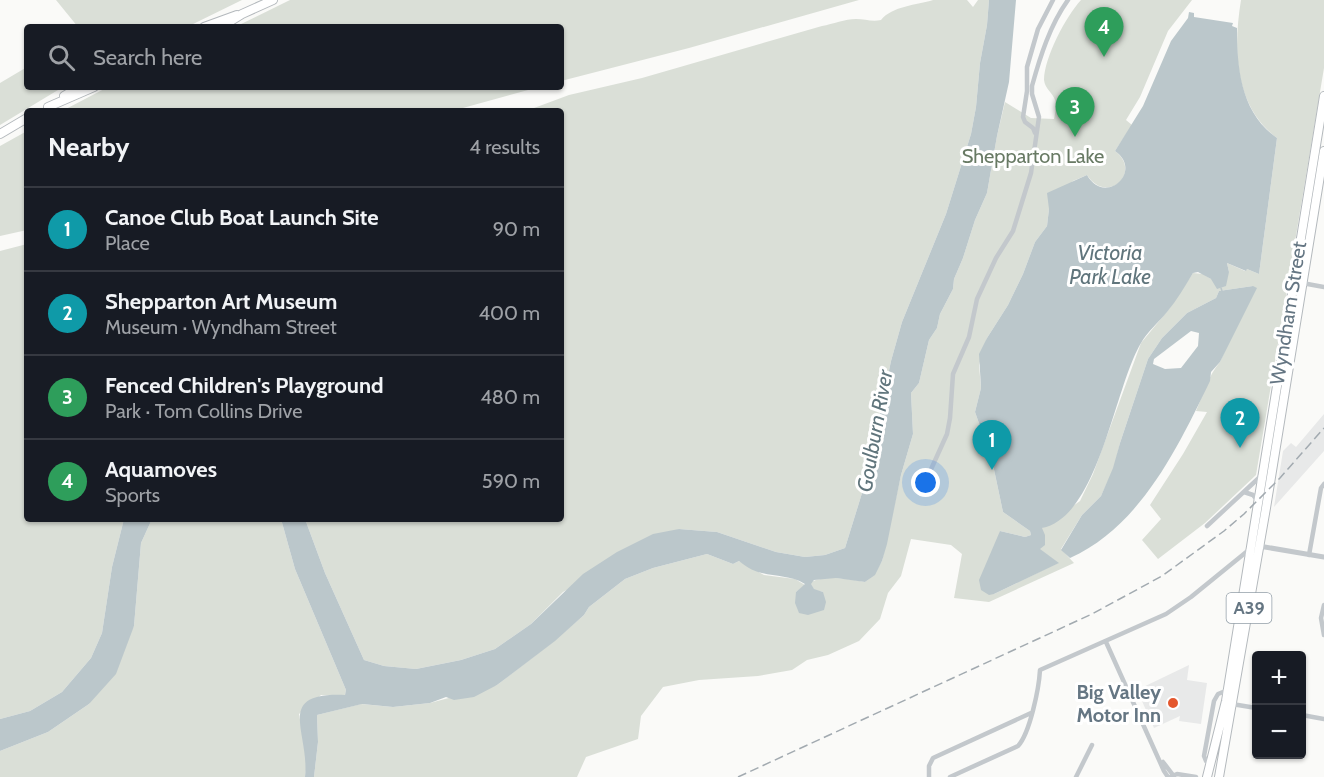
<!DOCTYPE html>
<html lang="en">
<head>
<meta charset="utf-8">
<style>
	body { margin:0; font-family:Cabin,sans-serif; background:#242831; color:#f1f3f6 }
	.controls { position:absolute; right:18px; bottom:18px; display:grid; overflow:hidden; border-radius:6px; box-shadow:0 2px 4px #0004 }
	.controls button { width:54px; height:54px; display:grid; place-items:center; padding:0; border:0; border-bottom:2px solid #363941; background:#171b24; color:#f1f3f6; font:30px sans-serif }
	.you { position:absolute; left:926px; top:483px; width:21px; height:21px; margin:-15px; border:4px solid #fff; border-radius:50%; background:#1a73e8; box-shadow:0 0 0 9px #1a73e833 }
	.badge { display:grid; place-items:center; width:39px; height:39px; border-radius:50%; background:#e4572e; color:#fff; font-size:20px; font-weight:700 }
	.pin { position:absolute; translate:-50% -50px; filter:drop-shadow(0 2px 3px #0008) }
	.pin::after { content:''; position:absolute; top:32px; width:21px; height:18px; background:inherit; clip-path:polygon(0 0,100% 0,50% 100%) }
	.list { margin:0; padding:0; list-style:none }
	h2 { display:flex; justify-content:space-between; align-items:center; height:78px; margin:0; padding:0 24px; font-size:26px }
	h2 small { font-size:20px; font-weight:400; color:#9ea1a6 }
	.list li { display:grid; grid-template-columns:39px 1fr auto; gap:18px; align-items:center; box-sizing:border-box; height:84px; padding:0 24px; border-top:2px solid #363941 }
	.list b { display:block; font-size:22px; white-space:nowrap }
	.list p { margin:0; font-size:20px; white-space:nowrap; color:#9ea1a6 }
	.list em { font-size:20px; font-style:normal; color:#9ea1a6 }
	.icon { flex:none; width:33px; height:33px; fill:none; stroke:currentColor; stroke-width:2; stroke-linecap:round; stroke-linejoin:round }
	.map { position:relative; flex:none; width:1324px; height:777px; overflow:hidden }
	.search { position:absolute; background:#171b24; box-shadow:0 2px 4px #0004; left:24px; top:24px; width:540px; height:66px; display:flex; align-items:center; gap:15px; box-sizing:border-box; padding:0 21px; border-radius:6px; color:#9ea1a6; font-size:22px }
	.panel { position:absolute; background:#171b24; box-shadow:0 2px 4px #0004; left:24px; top:108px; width:540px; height:414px; border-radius:6px }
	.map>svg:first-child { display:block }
</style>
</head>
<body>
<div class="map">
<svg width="1324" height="777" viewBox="0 0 1324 777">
	<rect width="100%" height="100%" fill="#fafaf8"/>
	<path fill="#e8e9e9" d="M1324,414V451L1274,507L1283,451L1291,443L1296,447Z
		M1189,665L1187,680L1207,683L1201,724L1179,721L1180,716L1154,728L1137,690Z"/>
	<path fill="#dadfd7" d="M56,0H242L187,27H78Z
		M290,0H859L689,48L561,81V27H235Z
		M933,0H967L973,7L978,0H989L987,25L980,63L976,107L971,134L946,214L902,322L891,361L867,477L845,548L825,555L805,557L776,552L717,532L679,529L563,592L531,624L495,649L461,660L416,669L384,666L364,660L325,573L305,519H561V111H526L569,95L642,78L822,26C833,24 845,19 856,19C865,19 872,22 881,20C892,6 917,5 933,0Z
		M1081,0H1192L1168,31L1140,97L1126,120L1132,125L1115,151C1143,172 1107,206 1087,175L1073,181L1049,209L1047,226L1035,242L1023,274L1008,305L987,338L979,365L981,388L975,412L992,460L1003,512L1030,531L1031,535L1025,537L1000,531L994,594L1058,563L1039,549L1042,528L1080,501L1093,474L1141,343L1169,309L1193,273L1203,274L1211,279L1229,272L1227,263L1245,271L1247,269L1259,274L1277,138C1234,106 1233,49 1241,0H1324V68L1256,475L1205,523L1158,559L1142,540L1161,519L1150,505L1183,454L1207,412L1196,411C1203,395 1208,376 1220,362L1253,286L1219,291L1216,298L1187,313L1162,338L1148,359L1120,443L1114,468L1101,496L1082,515L1061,549L1074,563L989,602L954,598L962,554L951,545L911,539L901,576L888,593L880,619L859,641L828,655L807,660L792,670L758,676L699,680L663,687L641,716L638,739L586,757L577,777H314L318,742L317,715L361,704L393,707L430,703L497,685L554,641L584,615L589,607L625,579L653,568L707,554L733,564L739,561L764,575L795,579L805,585L796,592H823L814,590L810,583C821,574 852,579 865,582L874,575L882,561L901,475L913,434L911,393L919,383L929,340L937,328L940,314L953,289L954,279L963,258L975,220L987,193L997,136L1005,102L1031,118L1054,119C1055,114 1057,105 1055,100C1053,93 1045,89 1044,80C1044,58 1066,16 1081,0Z
		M27,67V87H63L0,125V83Z
		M108,87H539L452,111H62Z
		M27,131V230L0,236V146Z
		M27,244V519H124L112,567L102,633L91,658L62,692L30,711L0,719V251Z
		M152,519H281L295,569L346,690L345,696L321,695L299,714L307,761L305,777H0V751L48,732L89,704L134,626L141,543Z"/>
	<path fill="#bbc7cb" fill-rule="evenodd" d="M989,0H1016L1009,82L997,136L987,193L975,220L963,258L954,279L953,289L940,314L937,328L929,340L919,383L911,393L913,434L901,475L887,544L882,561L875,575L865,582L836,578L814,580L811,584L814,589L823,592L826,602L824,610L808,615L799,613L795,603L796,592L805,584C783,571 762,581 739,561L733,564L707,554L653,568L625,579L589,607L584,615L555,641L497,685L474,697L454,700L446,697L430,703L393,707L362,704L317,715L318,742L314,777H305C310,732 273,692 345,695L346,690L295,569L281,519H305L325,573L364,660L384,666L416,669L461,660L495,649L531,624L583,574L617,552L653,534L679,529L717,532L776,552L805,557L825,555L845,548L867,477L891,361L902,322L946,214L971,134L976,107L980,63L987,25Z
		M1189,12L1194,13V17L1233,23L1232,26L1237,28C1237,69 1241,113 1277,138L1259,274L1247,269L1246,271L1227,263L1229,272L1226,286L1217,289L1211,279L1198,272L1193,273C1185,286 1177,300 1167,312C1159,322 1147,332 1141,343C1114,388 1099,517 1042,528L1045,535V545L1040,549L1059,563L994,594L989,595L981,590L979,580L1000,531L1025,537L1031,535L1030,531L1003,512L992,460L975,412L981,388L979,354L987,338L1008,305L1023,274L1035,242L1047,226L1049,209L1047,193L1087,175C1105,207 1144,171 1115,151L1143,106L1171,41L1188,18Z
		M1253,286L1257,288L1220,362L1211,372L1210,381C1178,447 1141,526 1070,558L1061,550L1082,515L1101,496L1113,468L1120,443L1148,359L1162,338L1187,313L1216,298L1219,291ZM1191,331L1199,333L1198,346L1181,368L1165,369L1153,364L1154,359Z
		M124,519H152L141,543L134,626L116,674L89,704L48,732L0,751V719L30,711L62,692L91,658L102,633L112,567Z"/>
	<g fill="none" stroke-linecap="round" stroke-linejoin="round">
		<path stroke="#bbc7cb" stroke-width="1.5" d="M1221,288L1222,291"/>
		<g stroke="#b4b9bd" stroke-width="10">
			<path id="trunk" d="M204,27L237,15
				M221,27L242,14L273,0
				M64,96L79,87
				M48,107L94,87
				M0,134L27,118
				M1207,777L1226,701L1324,96
				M1219,777L1266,508L1324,151"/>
		</g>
		<path stroke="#c3c8cc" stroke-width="4.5" d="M1035,133L1033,128L1025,122L1023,117L1027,91V67L1038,29L1053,0
			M1302,283L1324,287
			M923,487L947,434L950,418L953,374L969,337L977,299L996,258L1013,231L1031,173L1039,117L1032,94V86C1040,57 1050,25 1068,0
			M1244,492L1253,495L1258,501
			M1207,526L1262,475
			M1309,555L1321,488L1324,484
			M1324,605L1321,618L1324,635
			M1106,642L1164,771L1168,777
			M1232,704L1256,708
			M1302,715L1324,719
			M1163,762L1173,775
			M1211,765L1206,761L1204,756L1214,701L1218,694L1228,690
			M929,777V766L933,758L1031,713
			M950,777L1018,746C1030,733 1039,688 1040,670L1166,614L1191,597L1250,549
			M1076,777L1092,745
			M1170,777L1177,774L1196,777"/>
		<path stroke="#c3c8cc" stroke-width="5" d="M1259,546L1324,557"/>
		<use href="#trunk" stroke="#fff" stroke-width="8"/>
		<path stroke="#a2aab0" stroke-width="1.5" stroke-dasharray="9 4.5" stroke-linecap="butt" d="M738,777L1092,614L1162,576L1224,531L1244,514L1280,478L1324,428"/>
	</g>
	<circle fill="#e4572e" stroke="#fff" stroke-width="2" cx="1173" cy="703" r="6"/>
	<g text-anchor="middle" stroke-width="6" stroke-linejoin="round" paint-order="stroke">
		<rect fill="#fff" stroke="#939fa8" stroke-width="1.5" x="1226.5" y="593" width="45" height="30" rx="4.5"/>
		<g font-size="18" font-weight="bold" fill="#657683">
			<text x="1249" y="614">A39</text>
		</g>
		<g font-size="20" fill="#687a64" stroke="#fff">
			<text x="1033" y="163">Shepparton Lake</text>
		</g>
		<g font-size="20" fill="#657683" stroke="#fff">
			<text transform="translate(1288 313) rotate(-81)" y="7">Wyndham Street</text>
		</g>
		<g font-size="20" font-weight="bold" fill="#657683" stroke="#fff" text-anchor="end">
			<text x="1161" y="699">Big Valley<tspan x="1161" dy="23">Motor Inn</tspan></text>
		</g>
		<g font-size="21" font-style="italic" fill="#60757c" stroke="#fff">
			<text x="1110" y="260">Victoria<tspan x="1110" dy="24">Park Lake</tspan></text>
			<text transform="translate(875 431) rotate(-80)" y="7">Goulburn River</text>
		</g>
	</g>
</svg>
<div class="controls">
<button>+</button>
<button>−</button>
</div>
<div class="you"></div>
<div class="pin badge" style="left:992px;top:470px;background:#0f9aa8">1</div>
<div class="pin badge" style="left:1240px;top:448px;background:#0f9aa8">2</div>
<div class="pin badge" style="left:1075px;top:137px;background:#2e9e5b">3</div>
<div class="pin badge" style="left:1104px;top:57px;background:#2e9e5b">4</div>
<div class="search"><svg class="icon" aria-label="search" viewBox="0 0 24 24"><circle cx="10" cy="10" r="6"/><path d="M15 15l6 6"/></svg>Search here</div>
<section class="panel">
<h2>Nearby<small>4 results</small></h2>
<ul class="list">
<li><span class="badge" style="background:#0f9aa8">1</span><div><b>Canoe Club Boat Launch Site</b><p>Place</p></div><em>90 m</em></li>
<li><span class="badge" style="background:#0f9aa8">2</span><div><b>Shepparton Art Museum</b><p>Museum · Wyndham Street</p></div><em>400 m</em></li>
<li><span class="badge" style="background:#2e9e5b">3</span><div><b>Fenced Children's Playground</b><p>Park · Tom Collins Drive</p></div><em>480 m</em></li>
<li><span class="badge" style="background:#2e9e5b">4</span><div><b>Aquamoves</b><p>Sports</p></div><em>590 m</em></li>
</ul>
</section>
</div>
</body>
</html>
